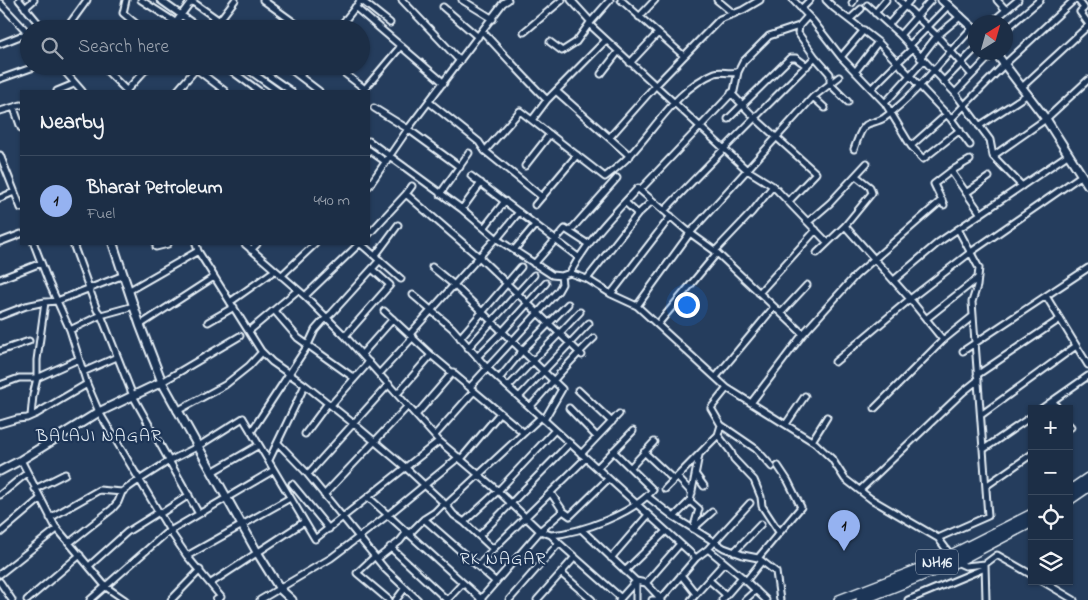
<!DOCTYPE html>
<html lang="en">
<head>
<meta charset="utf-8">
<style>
	body { margin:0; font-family:"Indie Flower",sans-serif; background:#25364d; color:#f1f3f6 }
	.controls { position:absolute; right:15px; bottom:15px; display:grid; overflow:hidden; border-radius:0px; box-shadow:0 1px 4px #0004 }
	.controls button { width:45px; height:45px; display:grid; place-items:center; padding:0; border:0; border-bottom:1px solid #3a4a5f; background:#1c2e46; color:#f1f3f6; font:25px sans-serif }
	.compass { position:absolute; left:968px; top:15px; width:45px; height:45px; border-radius:50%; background:#1c2e46; box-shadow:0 1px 4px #0004; rotate:37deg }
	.you { position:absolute; left:686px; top:304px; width:18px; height:18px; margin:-12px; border:4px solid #fff; border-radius:50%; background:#1a73e8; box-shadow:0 0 0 8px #1a73e833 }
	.badge { display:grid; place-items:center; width:32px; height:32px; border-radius:50%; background:#95b2f1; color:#111; font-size:16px; font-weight:700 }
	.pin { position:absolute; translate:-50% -41px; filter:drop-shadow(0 1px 2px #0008) }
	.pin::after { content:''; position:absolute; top:26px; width:18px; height:15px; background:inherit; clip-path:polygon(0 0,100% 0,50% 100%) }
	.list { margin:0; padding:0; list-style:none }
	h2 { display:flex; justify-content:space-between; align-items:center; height:65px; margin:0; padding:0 20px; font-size:21px }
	h2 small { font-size:16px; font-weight:400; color:#a0a8b3 }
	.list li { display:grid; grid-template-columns:32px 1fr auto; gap:15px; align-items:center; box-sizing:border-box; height:90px; padding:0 20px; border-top:1px solid #3a4a5f }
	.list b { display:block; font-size:19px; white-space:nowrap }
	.list p { margin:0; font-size:16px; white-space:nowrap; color:#a0a8b3 }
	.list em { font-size:16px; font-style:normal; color:#a0a8b3 }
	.icon { flex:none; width:28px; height:28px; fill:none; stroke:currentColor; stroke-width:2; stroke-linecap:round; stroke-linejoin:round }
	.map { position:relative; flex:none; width:1088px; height:600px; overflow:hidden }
	.search { position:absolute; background:#1c2e46; box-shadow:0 1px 4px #0004; left:20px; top:20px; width:350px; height:55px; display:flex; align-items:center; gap:12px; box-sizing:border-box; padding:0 18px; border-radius:28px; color:#a0a8b3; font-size:19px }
	.panel { position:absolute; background:#1c2e46; box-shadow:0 1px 4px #0004; left:20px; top:90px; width:350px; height:155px; border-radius:0px }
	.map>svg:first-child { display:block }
</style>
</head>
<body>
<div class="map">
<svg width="1088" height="600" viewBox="0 0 1088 600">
	<rect width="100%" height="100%" fill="#253d5d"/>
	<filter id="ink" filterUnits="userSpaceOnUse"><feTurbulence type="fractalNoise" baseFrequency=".02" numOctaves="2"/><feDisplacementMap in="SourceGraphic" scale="10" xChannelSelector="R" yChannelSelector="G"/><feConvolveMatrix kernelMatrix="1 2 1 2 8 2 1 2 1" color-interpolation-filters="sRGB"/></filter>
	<g filter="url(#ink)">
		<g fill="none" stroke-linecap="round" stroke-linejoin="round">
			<g stroke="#e8f1f8" stroke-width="9">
				<path id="street" d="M19,0L39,24
					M126,0L123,13L142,29
					M141,0L186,29
					M160,0L201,29
					M190,0L231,29
					M263,0L303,29
					M361,0L390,23
					M402,0L460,61
					M462,0L493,19
					M571,0L591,22
					M621,0L684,56
					M717,0L734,14
					M793,0L813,21L841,57L885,103L911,146L923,159L960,130
					M826,0L834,8L878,42L951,119L970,145
					M899,0L937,36L972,75
					M997,0L1006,10
					M1078,0L1084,8L1080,12L1088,23
					M0,3L29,34
					M852,3L854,0
					M867,5L900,35L955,93L990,140L993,156L1022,186
					M355,7L444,83
					M443,7L478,37
					M25,8L34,0
					M801,9L810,0
					M875,13L886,0
					M639,17L655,0
					M850,19L861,9
					M219,21L235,0
					M992,22L1018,0
					M589,24L747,170L773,186L827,242
					M889,24L910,0
					M66,29L87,0
					M171,29L192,0
					M338,29L361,0
					M1006,29L1040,0
					M483,32C504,55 525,78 547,100
					M524,32L562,0
					M900,35L931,0
					M550,42L562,51L576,42L589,24L610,0
					M0,44L28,33
					M909,46L949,5
					M815,57L830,74V84L848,102
					M841,57L864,30
					M920,58L937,36L961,16
					M630,63L658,33
					M60,66L82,91
					M102,66L127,91
					M192,66L225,91
					M225,66L259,91
					M243,66L278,91
					M255,66L291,91
					M286,66L319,91
					M335,66L365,89
					M855,72L878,42
					M601,74L618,52
					M300,76L308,66
					M0,79L37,66
					M943,82L976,48
					M1022,87L1088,26
					M872,88L898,62L912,49
					M57,91L74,84
					M126,91L149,66
					M177,91L196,69
					M363,91L401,46
					M556,91L630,156
					M731,93L755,118L816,173L788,202
					M955,93L994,52
					M813,97L825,108
					M429,102L479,142L485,151L542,197
					M885,103L923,61
					M14,108L21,128
					M374,108L408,129L460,167
					M0,111L21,105
					M728,119L790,58H796L807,66
					M951,119L1005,64L1074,0
					M532,120L547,100L605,41
					M979,126L1028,94
					M610,137L656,85L720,19L743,10L760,0
					M369,141L462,209L497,239L552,275L561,276L570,273L587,279L611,294L637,306L727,388L815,443L832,459L845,479L871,499L938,538L956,562L965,566L985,564L986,600
					M911,146L947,114
					M854,149C857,142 860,129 866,125C871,122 878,122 884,118C916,95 945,56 973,27
					M369,150L386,162
					M485,151L520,111L605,177C614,170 623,163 631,154C656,127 679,87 715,73C720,71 730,74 738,72
					M0,155L21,208
					M993,156L1046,119L1088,80
					M525,166L550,134
					M951,171L981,214
					M471,176L578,257
					M369,186L408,129L503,3L508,0
					M640,190L690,233L715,251L803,334
					M966,193L989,177
					M406,194L479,257L582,355
					M440,194L469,153
					M0,198L14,192
					M625,202L638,214
					M535,205L577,155
					M944,205L934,184L951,171L970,160
					M462,209L481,183
					M664,211C713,159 765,108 815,57L798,33L799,26
					M808,222L830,203L867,163
					M845,226L910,299L943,340
					M484,228L505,201
					M570,231L617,178
					M369,234L406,194L412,186
					M497,239L519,212
					M0,242L21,234
					M34,244L49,283L70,330L87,384L99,412L170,531L187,556L221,597L216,600
					M73,244L97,310L101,315L133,396L199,514
					M156,244V247L168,244
					M196,244L198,251L261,351L272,362L305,385L354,424L405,467L446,505L454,515L464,522L493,549
					M245,244L305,296L345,336L439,441L498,491L540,531L480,600
					M361,244L401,279
					M251,250L257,244
					M514,250L535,225
					M715,251L752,212L773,186
					M817,253L845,226L872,193L870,187L856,176
					M375,256L398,225
					M534,264L565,229L588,244
					M432,267L454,285L562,389L544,420
					M570,273C587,241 613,215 638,188L640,190L734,91L738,72L743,62L769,36L799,26L808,16
					M281,276L315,244
					M0,279L41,263
					M587,279L638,214L652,201
					M894,280L939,242L1069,154
					M130,290L198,251
					M759,293L816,230
					M611,294L671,216
					M413,295L452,328L487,368L696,558L661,599L646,583
					M305,296L359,244
					M1046,296L1088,365
					M230,302L274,271
					M637,306L690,233L813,97L839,77
					M274,310L298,338L354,378
					M384,311L431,355L523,432
					M781,313L807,285
					M0,316L26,306L45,302L57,301L124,275
					M926,319L978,278
					M208,322L234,307
					M658,324L717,253
					M140,325L214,277
					M70,330L101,315L134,306
					M249,331L298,290
					M410,334L496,238
					M345,336L390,285L372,269
					M460,338L521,267
					M468,348L534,275
					M0,351L29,341
					M963,351L1088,268
					M362,354L393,319
					M477,357L502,332L546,283
					M835,362L910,299L971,252L1082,175
					M83,372L117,357
					M379,374L413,337
					M977,375L1060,319
					M716,377L774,307
					M499,379L522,351L568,304
					M162,382L240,336
					M0,385L19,378H37L79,359
					M470,387L558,291L562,284L561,276
					M508,387L580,312
					M727,388L711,408L721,425L756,449L772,467
					M578,390L612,422
					M397,394L431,355
					M519,397L589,323
					M1053,401L1058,409
					M751,403L803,334L856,275L942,200
					M331,405L369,362
					M530,407C551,384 571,359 594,338
					M569,408L597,437
					M875,408L943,340L973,316
					M1041,409L1088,376
					M177,411L225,385L249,366L262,352
					M416,415L453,372
					M981,415L1076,346
					M31,416L33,395L37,378V360L45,302
					M0,424L17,419L27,418L36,414L87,384
					M786,424L805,396
					M1069,425L1071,427L1069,428
					M251,432L308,345L315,330L322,322L332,313L380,260
					M305,434L328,403
					M435,435L474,391
					M718,435L731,452L734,459L754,480L761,497L762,506L779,532
					M812,441L827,417
					M278,443L305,471L385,569L418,600
					M984,449L1032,416
					M644,452L674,480
					M581,454L619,414
					M461,459L500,413
					M21,460L55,526L106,587L125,600
					M269,460L305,385
					M631,467L654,442
					M597,468L633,431
					M212,472L259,445
					M308,474L389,384
					M696,475L704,486
					M677,477L692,493
					M292,484L329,529
					M986,486L1032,454
					M35,489L65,474
					M665,489L718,435L721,425
					M860,490L963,392L978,380
					M551,493L563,511
					M0,495L27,473
					M324,495L407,407
					M368,497L482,600
					M648,497L674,517L724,548L743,555L758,558L776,572L780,600
					M690,501L699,509L693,529L712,512
					M446,505L541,417
					M160,514L189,495
					M674,517L690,501L699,455
					M50,518L99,490L122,492
					M424,519L496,582
					M464,522L498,491L555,430
					M582,530L636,581L619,600
					M0,533L40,499
					M409,534L424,519L435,512L443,504
					M551,535C583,532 632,514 653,490L613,451
					M479,536L570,443
					M938,538L988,516L972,302L977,286L979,268L958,229
					M69,543L112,509L118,502L122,492L139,480L169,461L197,447L243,418L315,539L439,441
					M559,543L551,535L540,531L563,511L570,516L608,479
					M390,547L447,600
					M734,552L761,524
					M187,556L290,498
					M374,557L357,573L389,600
					M611,558L648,515
					M696,558L708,549
					M758,558L801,507L788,481L778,466
					M377,559L400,541L407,532
					M985,564L997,555L1032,575
					M89,566L127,532L159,512
					M478,566L493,549L586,458
					M625,571L666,531
					M561,573L575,557
					M0,574L57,529
					M681,575L696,594L691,600
					M742,577L766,600
					M709,580L726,595
					M746,581L762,561
					M1042,581L1074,600
					M0,582L12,600
					M211,583L304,522
					M696,594L724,563
					M27,600L80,555
					M90,600L165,534L274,470
					M171,600L200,570
					M260,600L331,558L388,515L459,457
					M396,600L405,588
					M447,600L463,583
					M509,600L559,543L621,598
					M537,600L561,573L592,600
					M636,600V581L646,583L680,544
					M652,600H662
					M722,600L742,577L708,549L750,503
					M745,600L756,590
					M908,600L985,568"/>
			</g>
			<g stroke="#e8f1f8" stroke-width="11">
				<path id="secondary" d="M942,0L976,31
					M995,52L1046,119L1088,185
					M113,244L140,325L162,382L257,552L280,589L292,600
					M0,471L21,460L99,412L162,382"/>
			</g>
			<g stroke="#e8f1f8" stroke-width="12">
				<path id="highway" d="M1069,491L1088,478
					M1069,500L1088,487
					M839,600L935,563L1032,514
					M861,600L956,562L1032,522"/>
			</g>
			<use href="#street" stroke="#1d3557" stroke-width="5"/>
			<use href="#secondary" stroke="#1d3557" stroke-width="7"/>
			<use href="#highway" stroke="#1d3557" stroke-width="9"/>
		</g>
	</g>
	<g text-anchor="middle" stroke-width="4.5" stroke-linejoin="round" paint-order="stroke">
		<rect fill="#1d3557" stroke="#abb9c8" stroke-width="1" x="916" y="549.5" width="42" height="25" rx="4"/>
		<g font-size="15" font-weight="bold" fill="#e8f1f8">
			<text x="937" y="567">NH16</text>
		</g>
		<g font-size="18" letter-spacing="1" fill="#e8f1f8" stroke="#1d3557">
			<text x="99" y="441">BALAJI NAGAR</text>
			<text x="503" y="564">RK NAGAR</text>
		</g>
	</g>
</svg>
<div class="controls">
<button>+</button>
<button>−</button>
<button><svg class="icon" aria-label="locate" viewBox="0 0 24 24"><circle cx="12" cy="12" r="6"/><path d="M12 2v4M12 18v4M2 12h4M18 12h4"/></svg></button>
<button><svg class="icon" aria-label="layers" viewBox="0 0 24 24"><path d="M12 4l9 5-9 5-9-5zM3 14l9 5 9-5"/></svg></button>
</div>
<svg class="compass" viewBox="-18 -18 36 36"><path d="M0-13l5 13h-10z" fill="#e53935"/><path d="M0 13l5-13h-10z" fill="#a0a8b3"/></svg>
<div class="you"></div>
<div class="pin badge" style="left:844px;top:551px">1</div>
<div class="search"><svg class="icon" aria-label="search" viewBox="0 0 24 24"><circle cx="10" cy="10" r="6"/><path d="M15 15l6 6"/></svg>Search here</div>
<section class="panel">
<h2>Nearby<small></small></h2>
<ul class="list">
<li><span class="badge">1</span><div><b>Bharat Petroleum</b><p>Fuel</p></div><em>440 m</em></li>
</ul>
</section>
</div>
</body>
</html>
